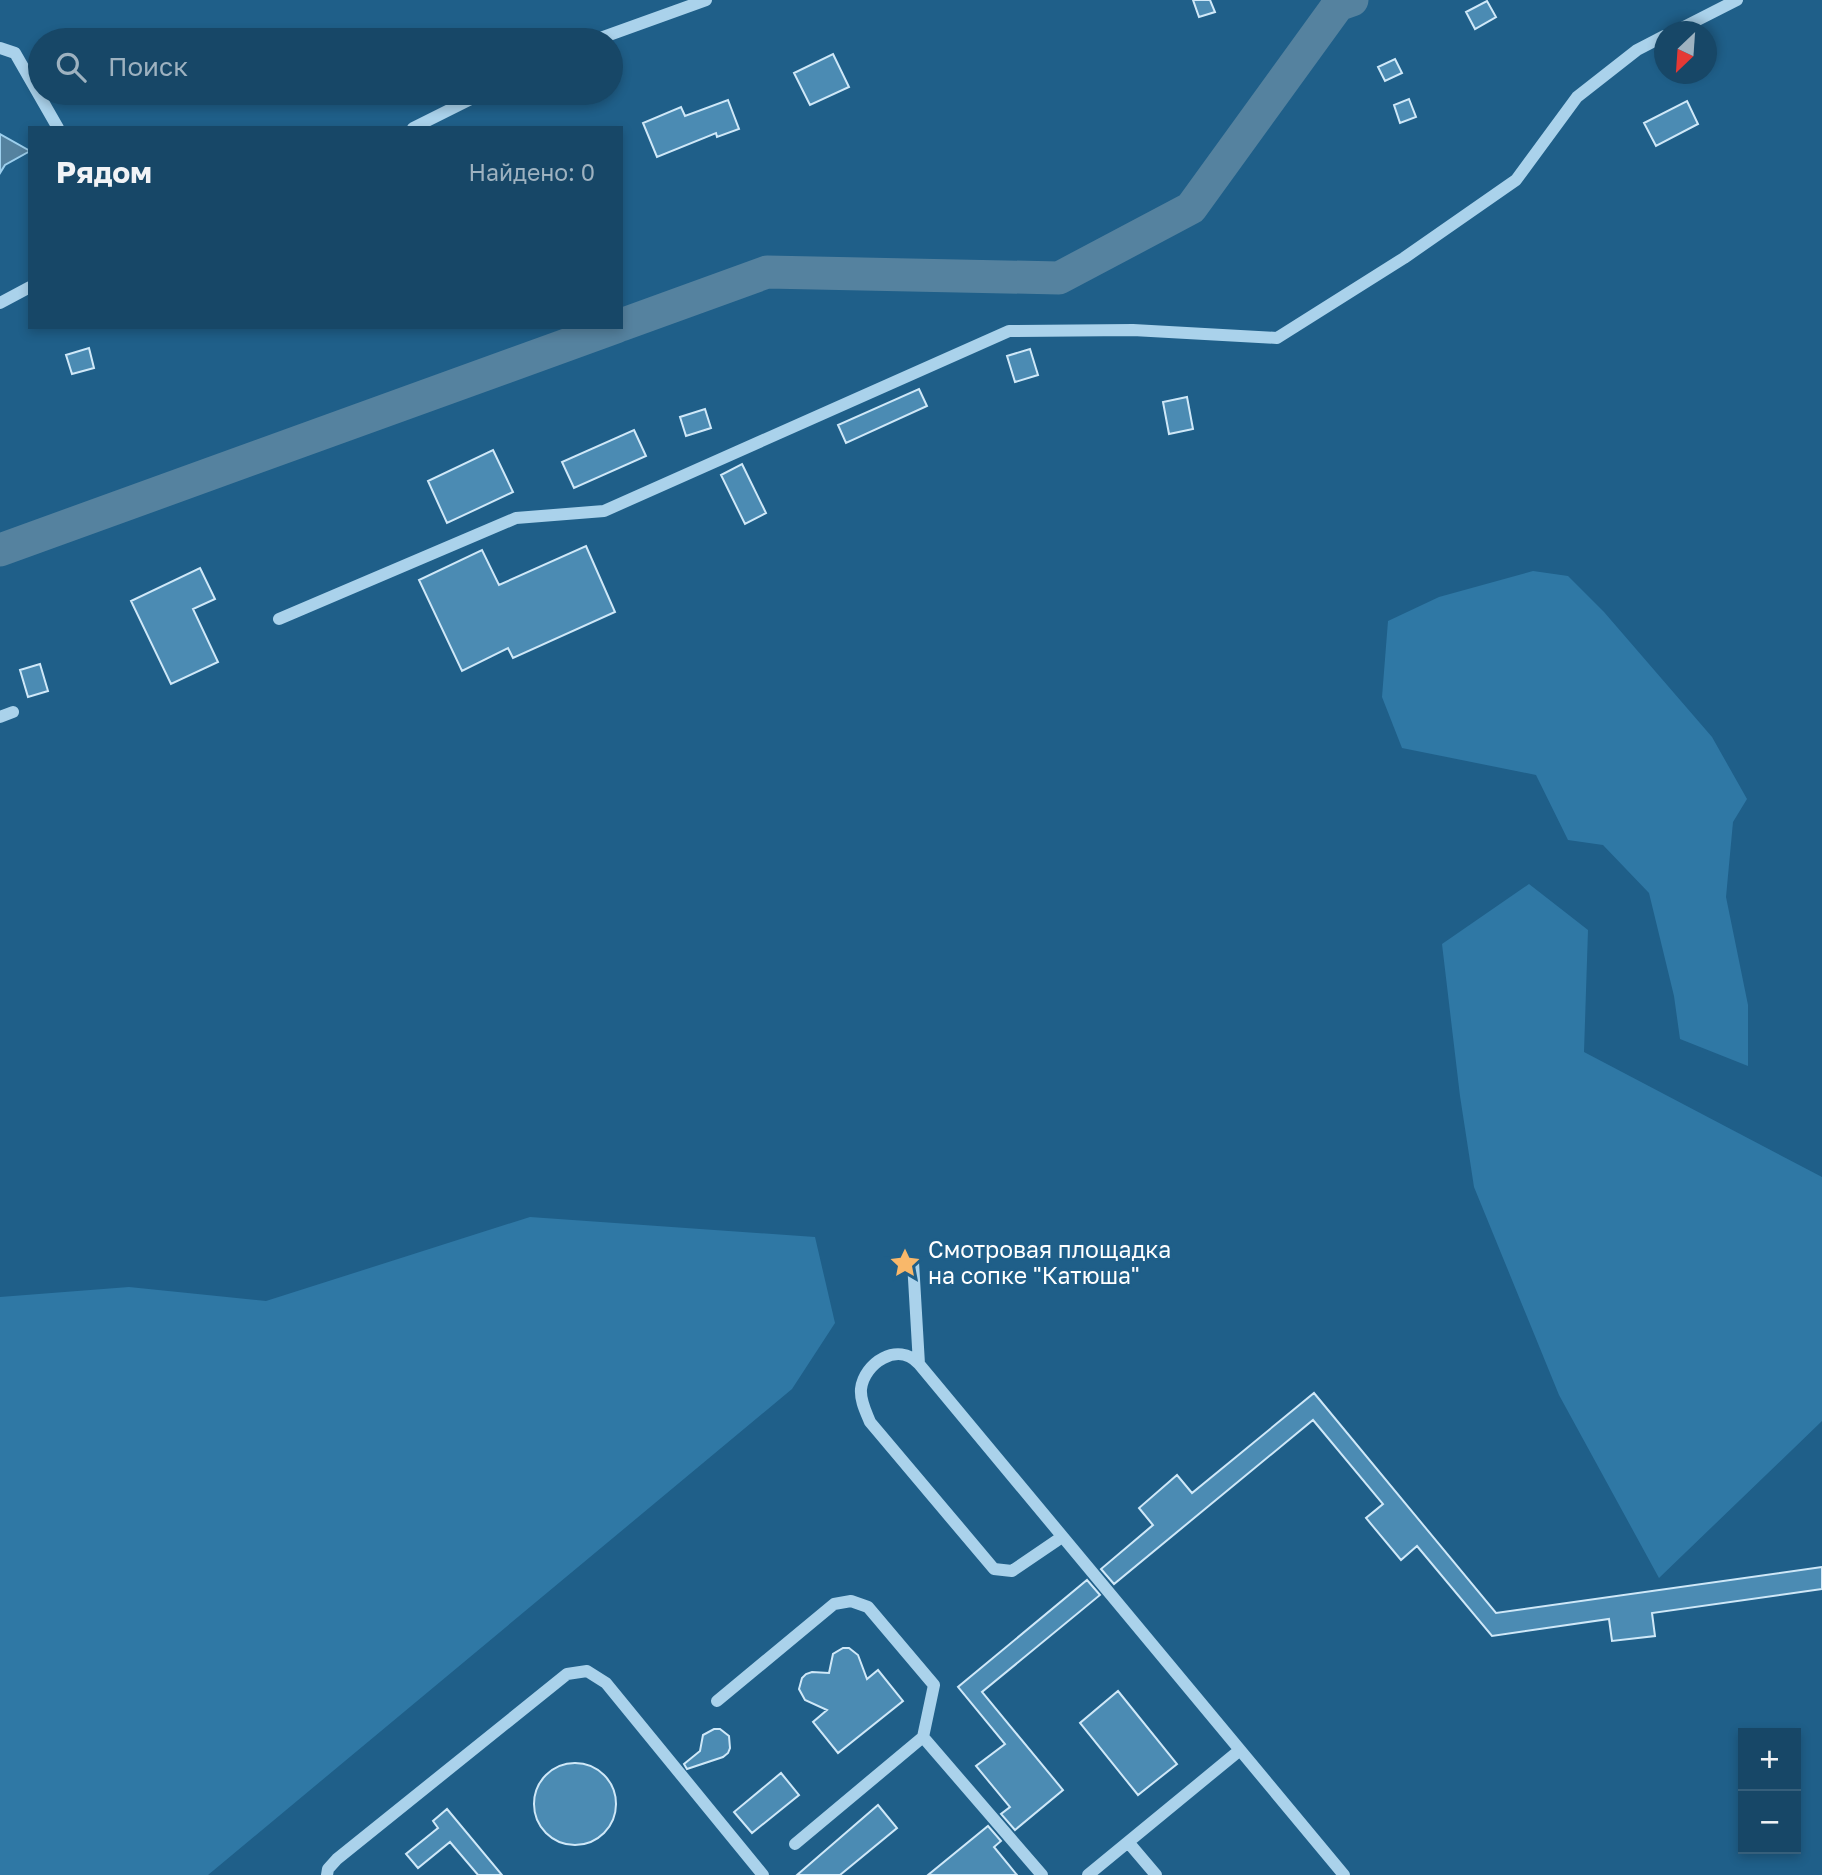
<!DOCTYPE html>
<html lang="ru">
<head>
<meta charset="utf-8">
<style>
	body { margin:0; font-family:"Golos Text",sans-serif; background:#204e6d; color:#f1f3f6 }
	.controls { position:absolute; right:21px; bottom:21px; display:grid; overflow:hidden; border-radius:0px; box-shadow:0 4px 10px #0003 }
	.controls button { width:63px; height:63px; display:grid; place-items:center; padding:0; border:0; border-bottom:2px solid #365f7b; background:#174767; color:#f1f3f6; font:35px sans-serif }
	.compass { position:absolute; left:1654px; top:21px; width:63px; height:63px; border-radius:50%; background:#174767; box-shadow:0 4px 10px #0003; rotate:205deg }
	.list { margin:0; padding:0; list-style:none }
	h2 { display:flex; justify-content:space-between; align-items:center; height:91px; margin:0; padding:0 28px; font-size:30px }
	h2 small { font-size:23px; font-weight:400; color:#9eb2c0 }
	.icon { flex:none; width:38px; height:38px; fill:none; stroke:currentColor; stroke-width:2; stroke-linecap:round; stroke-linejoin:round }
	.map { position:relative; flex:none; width:1822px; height:1875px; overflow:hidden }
	.search { position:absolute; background:#174767; box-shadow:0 4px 10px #0003; left:28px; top:28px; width:595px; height:77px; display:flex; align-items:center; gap:18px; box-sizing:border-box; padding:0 24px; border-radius:38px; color:#9eb2c0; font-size:26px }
	.panel { position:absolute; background:#174767; box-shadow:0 4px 10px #0003; left:28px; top:126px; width:595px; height:203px; border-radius:0px }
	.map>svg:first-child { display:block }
</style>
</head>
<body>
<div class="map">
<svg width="1822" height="1875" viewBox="0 0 1822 1875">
	<rect width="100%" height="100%" fill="#1f5f89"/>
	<path fill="#2f78a5" d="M1533,571L1568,576L1604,612L1712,737L1747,799L1733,822L1726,897L1748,1005V1066L1680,1039L1674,996L1649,893L1603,845L1568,840L1536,775L1402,748L1382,697L1388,621L1439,597Z
		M1529,884L1588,930L1584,1052L1822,1177V1421L1659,1578L1559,1395L1474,1187L1460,1096L1442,944Z
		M530,1217L815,1237L835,1323L792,1389L208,1875H0V1297L129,1287L266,1301Z"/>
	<path fill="#55829f" stroke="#9dcfed" stroke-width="2" d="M0,134L30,151L5,165L0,173Z"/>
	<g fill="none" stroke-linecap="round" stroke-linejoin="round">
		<path stroke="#55829f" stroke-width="33" d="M621,325L767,272L1059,278L1191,208L1338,5L1352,0
			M0,550L616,327"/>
	</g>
	<path fill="#4b8bb3" stroke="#cfe8f8" stroke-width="2" d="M1193,0H1210L1215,12L1199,17Z
		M1487,1L1496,17L1475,29L1466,12Z
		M833,54L849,87L810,105L794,73Z
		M1395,59L1402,73L1385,81L1378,67Z
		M1409,99L1416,117L1400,123L1394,105Z
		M728,100L739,129L717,137L716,133L657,157L643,123L681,107L685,116Z
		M1687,101L1698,124L1656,146L1644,123Z
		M89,348L94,368L72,374L66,355Z
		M1030,349L1038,375L1015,382L1007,356Z
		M919,389L927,406L846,443L838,425Z
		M1187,397L1193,429L1169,434L1163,402Z
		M705,409L711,428L686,436L680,417Z
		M634,430L646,456L574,488L562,462Z
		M493,450L513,492L447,523L428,481Z
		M742,464L766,513L745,524L721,475Z
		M586,546L615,612L513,658L508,648L462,671L419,580L482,550L499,585Z
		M200,568L215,599L193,609L218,662L171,684L131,601Z
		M40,664L48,691L28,697L20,670Z
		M1314,1393L1496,1613L1822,1567V1589L1652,1613L1655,1636L1612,1641L1609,1619L1492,1636L1417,1546L1401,1560L1366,1518L1383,1504L1313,1420L1114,1584L1101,1569L1153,1525L1139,1508L1177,1475L1192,1493Z
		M1087,1580L1100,1595L982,1692L1063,1790L1015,1830L1001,1814L1010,1807L976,1766L1005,1744L958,1687Z
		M843,1648H849L858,1655L867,1679L878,1670L903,1701L838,1753L813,1722L827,1710L805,1700L799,1689L802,1678L806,1674L812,1672L829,1673L833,1654Z
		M1118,1691L1177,1764L1138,1795L1080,1723Z
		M714,1729H720L729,1736L730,1748L728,1753L723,1757L687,1769L684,1764L700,1751L703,1735Z
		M534 1804a41 41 0 1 1 82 0a41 41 0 1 1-82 0Z
		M781,1773L799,1795L752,1833L734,1812Z
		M878,1805L897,1828L840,1875H797Z
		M447,1809L502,1875H478L450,1842L418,1868L406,1854L438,1828L433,1821Z
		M988,1826L1001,1841L994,1847L1017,1875H928Z"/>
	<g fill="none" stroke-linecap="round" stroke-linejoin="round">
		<path stroke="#aad2eb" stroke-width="12" d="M1674,32L1737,0
			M595,40L706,0
			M0,48L15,53L58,128
			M413,128L483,93
			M0,303L30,287
			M279,619L516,518L604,511L1009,331L1133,330L1277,338L1404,258L1516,180L1577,97L1637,50L1664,36
			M0,717L13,712
			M905,1263L913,1262L919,1364
			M1062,1537L1012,1571L994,1569L870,1422C866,1412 860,1401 861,1389C864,1363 898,1341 919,1364L1344,1875
			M717,1701L834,1604L851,1601L868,1607L934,1685L923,1737L1042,1875
			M1128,1842L1156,1875
			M795,1844L923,1737
			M327,1875L328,1869L337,1859L567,1674L587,1671L606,1683L763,1875
			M1088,1875L1240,1750"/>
	</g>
	<defs>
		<g id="sight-bare" transform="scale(2.415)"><path d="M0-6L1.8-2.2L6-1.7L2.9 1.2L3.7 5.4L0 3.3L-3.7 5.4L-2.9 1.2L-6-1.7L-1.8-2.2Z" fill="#f9b86a" stroke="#1f5f89" stroke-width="2.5" paint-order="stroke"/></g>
	</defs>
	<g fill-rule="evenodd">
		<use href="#sight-bare" x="905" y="1263"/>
	</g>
	<g text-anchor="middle" stroke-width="5" stroke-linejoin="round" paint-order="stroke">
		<g font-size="23" fill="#fff" stroke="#1f5f89" text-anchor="start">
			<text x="928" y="1258">Смотровая площадка<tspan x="928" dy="26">на сопке "Катюша"</tspan></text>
		</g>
	</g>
</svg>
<div class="controls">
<button>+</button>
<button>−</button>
</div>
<svg class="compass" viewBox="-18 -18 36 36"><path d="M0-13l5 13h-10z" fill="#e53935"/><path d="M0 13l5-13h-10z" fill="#9eb2c0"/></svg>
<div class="search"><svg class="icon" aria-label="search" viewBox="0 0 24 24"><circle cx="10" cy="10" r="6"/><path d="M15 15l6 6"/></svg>Поиск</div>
<section class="panel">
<h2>Рядом<small>Найдено: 0</small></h2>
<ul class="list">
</ul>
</section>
</div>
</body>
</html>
